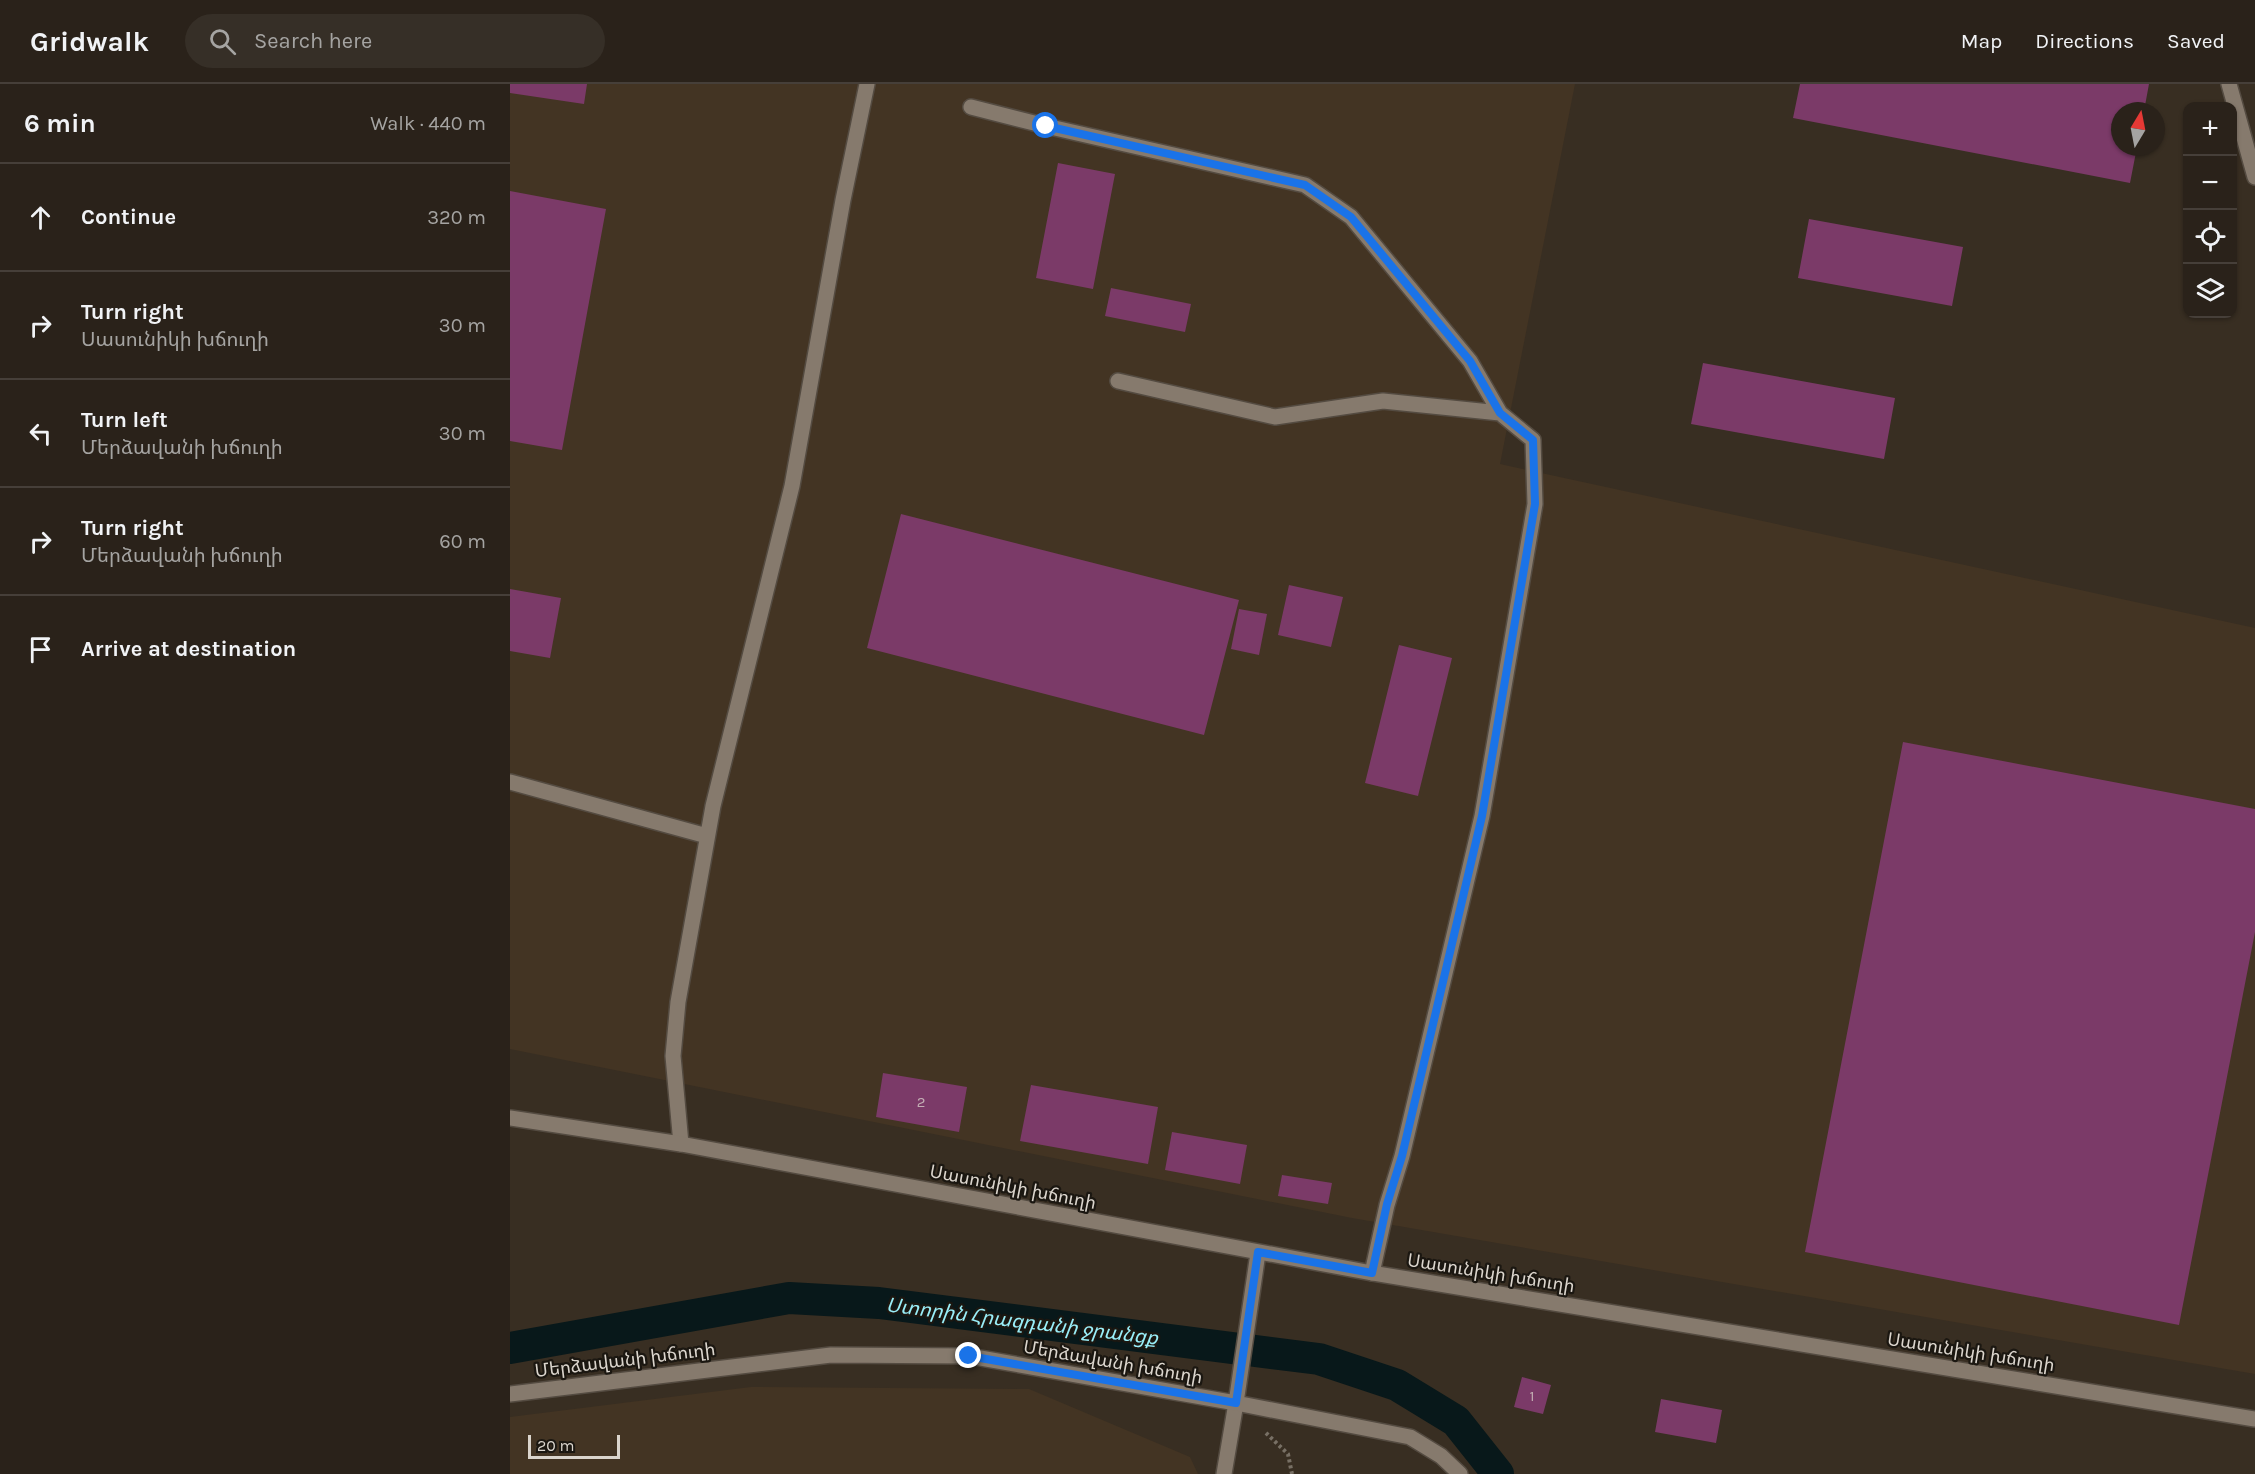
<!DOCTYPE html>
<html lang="en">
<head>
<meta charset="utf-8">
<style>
	body { margin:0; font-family:Karla,"Noto Sans Armenian",sans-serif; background:#362f27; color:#f1f3f6 }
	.controls { position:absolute; right:18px; top:18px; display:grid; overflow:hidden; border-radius:12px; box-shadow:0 2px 4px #0004 }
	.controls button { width:54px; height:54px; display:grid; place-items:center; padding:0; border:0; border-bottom:2px solid #463f39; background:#2a221a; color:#f1f3f6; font:30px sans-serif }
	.compass { position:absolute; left:1601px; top:18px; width:54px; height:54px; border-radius:50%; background:#2a221a; box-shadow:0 2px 4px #0004; rotate:10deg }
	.scale { position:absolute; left:18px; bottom:15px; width:92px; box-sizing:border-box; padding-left:6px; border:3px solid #dbd5cd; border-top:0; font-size:16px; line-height:21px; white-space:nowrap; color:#dbd5cd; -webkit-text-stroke:4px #1b1711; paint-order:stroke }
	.stop { position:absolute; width:18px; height:18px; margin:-14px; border:4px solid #1a73e8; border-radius:50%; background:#fff }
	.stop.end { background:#1a73e8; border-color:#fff; box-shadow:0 2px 6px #0008 }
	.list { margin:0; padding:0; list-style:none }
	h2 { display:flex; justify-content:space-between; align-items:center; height:78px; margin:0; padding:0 24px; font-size:26px }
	h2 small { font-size:20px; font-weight:400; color:#a5a4a2 }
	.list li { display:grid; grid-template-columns:39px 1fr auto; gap:18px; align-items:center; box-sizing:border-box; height:108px; padding:0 24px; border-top:2px solid #463f39 }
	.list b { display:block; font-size:22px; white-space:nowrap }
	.list p { margin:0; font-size:20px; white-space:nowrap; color:#a5a4a2 }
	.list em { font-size:20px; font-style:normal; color:#a5a4a2 }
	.icon { flex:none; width:33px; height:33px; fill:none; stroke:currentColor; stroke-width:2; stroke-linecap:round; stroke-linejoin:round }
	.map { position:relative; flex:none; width:1745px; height:1390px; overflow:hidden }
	header { display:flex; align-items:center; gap:36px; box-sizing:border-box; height:84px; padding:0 30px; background:#2a221a; border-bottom:2px solid #463f39 }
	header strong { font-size:28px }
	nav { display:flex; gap:33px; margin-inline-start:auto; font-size:21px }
	.search { width:420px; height:54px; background:#362f27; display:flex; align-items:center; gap:15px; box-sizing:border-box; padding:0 21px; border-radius:33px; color:#a5a4a2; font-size:22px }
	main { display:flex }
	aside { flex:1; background:#2a221a }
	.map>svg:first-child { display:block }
</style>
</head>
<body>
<header>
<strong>Gridwalk</strong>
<div class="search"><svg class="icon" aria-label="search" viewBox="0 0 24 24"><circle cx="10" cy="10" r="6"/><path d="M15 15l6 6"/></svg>Search here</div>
<nav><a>Map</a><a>Directions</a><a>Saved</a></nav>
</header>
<main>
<aside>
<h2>6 min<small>Walk · 440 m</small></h2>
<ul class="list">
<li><svg class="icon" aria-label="ahead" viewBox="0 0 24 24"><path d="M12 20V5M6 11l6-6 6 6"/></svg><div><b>Continue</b></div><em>320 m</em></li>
<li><svg class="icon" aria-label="right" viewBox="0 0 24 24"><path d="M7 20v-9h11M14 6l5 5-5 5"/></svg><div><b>Turn right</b><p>Սասունիկի խճուղի</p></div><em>30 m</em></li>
<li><svg class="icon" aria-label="left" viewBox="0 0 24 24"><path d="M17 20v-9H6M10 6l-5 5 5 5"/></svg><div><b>Turn left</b><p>Մերձավանի խճուղի</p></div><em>30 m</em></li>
<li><svg class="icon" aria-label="right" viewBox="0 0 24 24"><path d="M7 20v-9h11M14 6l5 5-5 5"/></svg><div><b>Turn right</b><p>Մերձավանի խճուղի</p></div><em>60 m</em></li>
<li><svg class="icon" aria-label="arrive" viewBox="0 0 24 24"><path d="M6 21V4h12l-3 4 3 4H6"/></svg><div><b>Arrive at destination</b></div></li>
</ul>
</aside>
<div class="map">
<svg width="1745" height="1390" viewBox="0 0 1745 1390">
	<rect width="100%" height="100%" fill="#382e22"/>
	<path fill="#433423" d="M0,0H1065L990,380L1745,544V1290L842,1134L0,965Z
		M241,1303L519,1305L680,1373L688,1390H0V1333Z"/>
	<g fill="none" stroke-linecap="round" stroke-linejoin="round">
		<path stroke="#08181a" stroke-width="32" d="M0,1264L279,1214L369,1219L809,1275L887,1301L946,1337L988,1390"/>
	</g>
	<path fill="#7b3a68" d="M0,0H77L74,20L0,9Z
		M1290,0H1639L1634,27H1610V63H1627L1620,99L1283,34Z
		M548,79L605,90L583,205L526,194Z
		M0,107L96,125L52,366L0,357Z
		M1299,135L1453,163L1442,222L1288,194Z
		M601,204L681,220L675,248L595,232Z
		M1193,279L1385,314L1374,375L1181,340Z
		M391,430L729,516L694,651L357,564Z
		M779,501L833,513L821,563L768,551Z
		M0,505L51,514L40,574L0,567Z
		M729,525L757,530L749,571L721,565Z
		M889,561L942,574L908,712L855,699Z
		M1393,658L1745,725V848L1669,1241L1295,1168Z
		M373,989L457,1003L449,1048L366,1033Z
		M521,1001L648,1023L638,1080L510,1057Z
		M662,1048L737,1061L730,1100L655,1086Z
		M772,1091L822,1099L818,1120L768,1112Z
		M1012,1293L1041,1301L1033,1330L1004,1323Z
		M1151,1315L1212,1326L1206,1359L1145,1348Z"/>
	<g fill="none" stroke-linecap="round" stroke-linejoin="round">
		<g stroke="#544b41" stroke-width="18">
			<path id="lane" d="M1719,0L1745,93
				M461,23L536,42L795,101L841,133L960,277L990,329
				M608,297L765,333L873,317L990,329L1023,356L1025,420L972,732L892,1072L877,1121L862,1189
				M0,698L197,752
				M171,1060L163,972L168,918L203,722L282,402L333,116L357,0
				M714,1390L726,1319"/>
		</g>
		<g stroke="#544b41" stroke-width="18">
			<path id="street" d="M0,1310L321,1271L459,1272L726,1319L748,1169
				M726,1319L900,1353L931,1372L950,1390"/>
		</g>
		<g stroke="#544b41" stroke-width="18">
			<path id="secondary" d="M0,1034L171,1060L862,1189L1745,1335"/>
		</g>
		<path stroke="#787065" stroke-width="4" stroke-dasharray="3 3" stroke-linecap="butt" d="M756,1349L778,1370L782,1390"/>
		<use href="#lane" stroke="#867a6d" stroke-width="15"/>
		<use href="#street" stroke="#867a6d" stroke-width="15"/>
		<use href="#secondary" stroke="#867a6d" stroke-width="15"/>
	</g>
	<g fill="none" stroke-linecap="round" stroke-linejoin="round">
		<path stroke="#1a73e8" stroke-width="8" d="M459,1272L726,1319L748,1168L862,1189L877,1120L892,1072L972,732L1025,420L1023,356L990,329L960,277L841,133L795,101L536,42"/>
	</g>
	<g text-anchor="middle" stroke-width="4.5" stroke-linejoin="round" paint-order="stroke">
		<g font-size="15" fill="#c3aeb4">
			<text x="411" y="1023">2</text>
			<text x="1022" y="1317">1</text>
		</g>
		<g font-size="18" fill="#dbd5cd" stroke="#1b1711">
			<text transform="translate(503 1103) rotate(11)" y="6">Սասունիկի խճուղի</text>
			<text transform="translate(981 1189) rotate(9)" y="6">Սասունիկի խճուղի</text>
			<text transform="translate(1461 1268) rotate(9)" y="6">Սասունիկի խճուղի</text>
			<text transform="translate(115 1276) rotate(-7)" y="6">Մերձավանի խճուղի</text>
			<text transform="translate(603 1278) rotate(10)" y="6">Մերձավանի խճուղի</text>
		</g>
		<g font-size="20" font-style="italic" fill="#99eef8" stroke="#1b1711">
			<text transform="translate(512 1237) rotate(7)" y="7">Ստորին Հրազդանի ջրանցք</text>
		</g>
	</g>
</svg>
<div class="controls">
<button>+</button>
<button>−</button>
<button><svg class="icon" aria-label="locate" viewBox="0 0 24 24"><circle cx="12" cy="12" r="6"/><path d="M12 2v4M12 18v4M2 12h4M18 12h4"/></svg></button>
<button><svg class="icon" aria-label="layers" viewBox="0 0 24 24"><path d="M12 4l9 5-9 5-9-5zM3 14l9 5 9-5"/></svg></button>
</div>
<svg class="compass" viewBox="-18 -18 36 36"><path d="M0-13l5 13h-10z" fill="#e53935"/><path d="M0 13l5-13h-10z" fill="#a5a4a2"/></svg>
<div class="scale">20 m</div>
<div class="stop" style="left:536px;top:42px"></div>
<div class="stop end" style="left:459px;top:1272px"></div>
</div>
</main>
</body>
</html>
